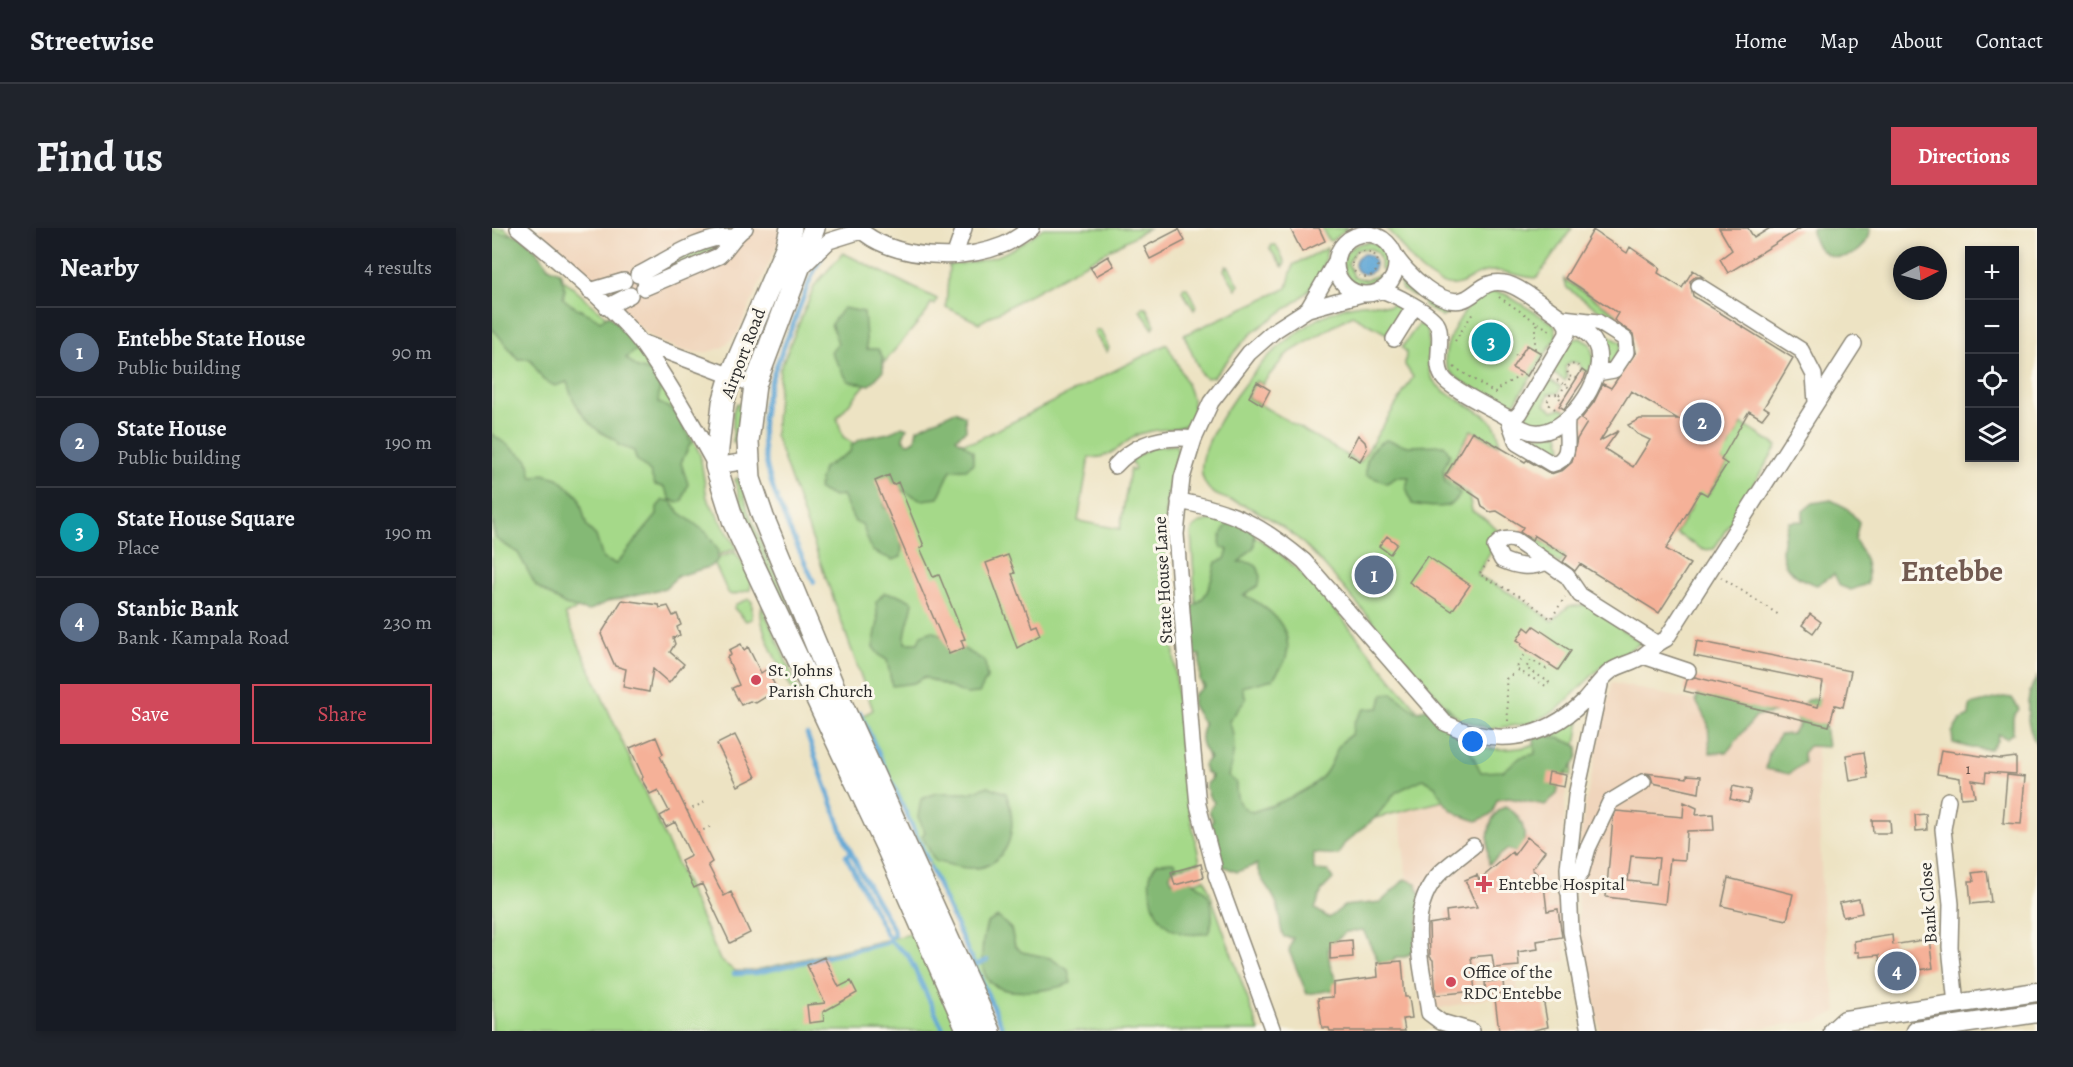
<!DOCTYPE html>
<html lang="en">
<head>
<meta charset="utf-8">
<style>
	body { margin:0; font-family:Alegreya,serif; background:#20242c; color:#f1f3f6 }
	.controls { position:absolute; right:18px; top:18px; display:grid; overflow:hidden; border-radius:0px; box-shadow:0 3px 9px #0003 }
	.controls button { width:54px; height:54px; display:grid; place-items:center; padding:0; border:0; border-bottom:2px solid #363941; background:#171b24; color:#f1f3f6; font:30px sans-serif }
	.compass { position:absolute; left:1401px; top:18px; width:54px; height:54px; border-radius:50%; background:#171b24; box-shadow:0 3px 9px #0003; rotate:84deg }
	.you { position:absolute; left:981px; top:514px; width:21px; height:21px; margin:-15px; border:4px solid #fff; border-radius:50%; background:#1a73e8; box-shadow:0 0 0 9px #1a73e833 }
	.badge { display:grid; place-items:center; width:39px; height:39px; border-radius:50%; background:#d1495b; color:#fff; font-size:20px; font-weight:700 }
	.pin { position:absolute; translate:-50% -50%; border:3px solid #fff; box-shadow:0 2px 6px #0006 }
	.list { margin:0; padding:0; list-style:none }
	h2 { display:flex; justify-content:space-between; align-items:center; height:78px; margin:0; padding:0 24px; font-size:26px }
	h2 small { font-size:20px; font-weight:400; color:#9ea1a6 }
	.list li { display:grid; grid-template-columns:39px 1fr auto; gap:18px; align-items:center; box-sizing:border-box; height:90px; padding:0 24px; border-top:2px solid #363941 }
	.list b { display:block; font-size:22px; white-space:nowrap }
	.list p { margin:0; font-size:20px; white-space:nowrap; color:#9ea1a6 }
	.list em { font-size:20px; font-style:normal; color:#9ea1a6 }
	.actions { display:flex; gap:12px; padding:18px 24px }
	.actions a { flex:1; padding:14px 0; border:2px solid #d1495b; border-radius:0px; text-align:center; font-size:21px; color:#d1495b }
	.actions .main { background:#d1495b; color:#fff }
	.icon { flex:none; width:33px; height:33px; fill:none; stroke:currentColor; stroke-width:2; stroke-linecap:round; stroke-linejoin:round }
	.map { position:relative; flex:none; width:1545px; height:803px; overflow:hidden; border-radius:0px }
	header { display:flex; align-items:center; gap:36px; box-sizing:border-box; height:84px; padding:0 30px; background:#171b24; border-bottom:2px solid #363941 }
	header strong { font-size:28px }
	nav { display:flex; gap:33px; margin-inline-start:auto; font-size:21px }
	.intro { display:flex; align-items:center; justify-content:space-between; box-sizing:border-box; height:144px; padding:0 36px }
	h1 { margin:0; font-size:42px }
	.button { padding:15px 27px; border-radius:0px; background:#d1495b; color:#fff; font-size:21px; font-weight:700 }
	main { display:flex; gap:36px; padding:0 36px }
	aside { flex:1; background:#171b24; border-radius:0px; box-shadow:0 3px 9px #0003 }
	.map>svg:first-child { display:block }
</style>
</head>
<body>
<header>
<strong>Streetwise</strong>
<nav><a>Home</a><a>Map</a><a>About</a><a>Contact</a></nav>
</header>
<div class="intro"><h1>Find us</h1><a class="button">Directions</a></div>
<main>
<aside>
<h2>Nearby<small>4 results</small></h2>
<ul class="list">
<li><span class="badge" style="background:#5c6f8a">1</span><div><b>Entebbe State House</b><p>Public building</p></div><em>90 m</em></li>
<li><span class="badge" style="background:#5c6f8a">2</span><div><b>State House</b><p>Public building</p></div><em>190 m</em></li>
<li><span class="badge" style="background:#0f9aa8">3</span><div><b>State House Square</b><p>Place</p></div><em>190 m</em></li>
<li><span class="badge" style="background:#5c6f8a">4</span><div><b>Stanbic Bank</b><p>Bank · Kampala Road</p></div><em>230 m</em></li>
</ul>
<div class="actions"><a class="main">Save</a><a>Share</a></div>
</aside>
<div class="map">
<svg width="1545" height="803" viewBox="0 0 1545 803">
	<rect width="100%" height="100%" fill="#fbf7ec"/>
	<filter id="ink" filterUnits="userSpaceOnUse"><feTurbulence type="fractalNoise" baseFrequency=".0167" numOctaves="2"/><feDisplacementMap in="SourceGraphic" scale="12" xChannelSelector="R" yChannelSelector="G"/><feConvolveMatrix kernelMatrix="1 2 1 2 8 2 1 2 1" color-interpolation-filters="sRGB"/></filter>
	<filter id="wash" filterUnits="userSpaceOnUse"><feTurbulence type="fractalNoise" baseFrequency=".008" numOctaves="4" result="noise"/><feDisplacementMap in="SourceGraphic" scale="24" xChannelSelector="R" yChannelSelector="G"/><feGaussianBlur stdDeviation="1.35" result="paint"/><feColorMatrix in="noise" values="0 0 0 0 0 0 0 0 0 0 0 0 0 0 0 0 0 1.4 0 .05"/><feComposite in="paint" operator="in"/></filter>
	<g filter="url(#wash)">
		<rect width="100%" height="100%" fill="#ede3c3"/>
		<path fill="#f0d5bc" d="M44,0H293L245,106L230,120L211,125L191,123L164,112L142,95L73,23Z
			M1120,455L1324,499L1331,692L1345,783L1327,793L1236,803H1108L1087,704L1084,642L1093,578Z
			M1062,558L1074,561L1068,645L1074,733L1027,739L1024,743L1026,764L930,784L907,583L970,567Z"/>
		<path fill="#a5d989" stroke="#68825a" stroke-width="1.5" d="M0,0H12L111,86L146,122L179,168L208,226L215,270L245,320L73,386L228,732L243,743H260L423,705L467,803H0Z
			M551,0H657L487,95L454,79L457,37C499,34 518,26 551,0Z
			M830,0H856L839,13L836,12Z
			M893,0H1080L1045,50C1031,50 1018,44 1005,43C972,41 971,77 929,42C914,29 908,11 893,0Z
			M228,11L230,17L150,57L148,52Z
			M878,14C894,19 897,30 895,45L888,40C890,22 879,18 864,22L856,35L862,49L874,52L886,47L892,51C859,80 827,18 878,14Z
			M780,17H784L793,35L791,39L778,21Z
			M835,20C830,70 792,77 758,107C744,120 734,136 721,149L714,150L709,146L692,107L795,60L801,37Z
			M351,25L445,71L443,77L439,75L435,84L345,190L351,209L370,221L483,213L675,116C683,133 719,188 691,198C676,203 660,200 645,207C629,216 616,233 597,229L586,293L628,301L638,241L641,243L643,241L639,232L660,219L684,217L686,224L674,276V314L689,525L694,567L708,634L676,642L681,661L713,651L767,803H513L484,738L497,730L483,736L370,488L381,482L283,207L288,141L323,57Z
			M734,38L737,39L747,57L744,61L732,42Z
			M1072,51L1125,86L1121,92L1075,60Z
			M913,52L924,60L923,68L910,62L908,54Z
			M692,59L695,60L704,78L702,82L690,63Z
			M999,63L1013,66L1062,96L1065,108L1024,173L1018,178L1010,176C994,166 970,157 958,143C943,127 969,85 982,72C986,68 993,66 999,63Z
			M936,68L954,78L956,86L950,89L932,77L931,72Z
			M901,74L909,82L895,106L860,87L795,126L770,156L764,153L755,169L868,235L921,149L913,137L914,124L910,119L926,97H931L935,101C940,117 931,137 941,152C959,178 1011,181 1007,217L979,202L952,248L977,268L980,283L996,293L1009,306L985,347L1032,373L1060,393L1077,378L1096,377L1149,415L1111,437L1065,482L1040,495L998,501L968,491L949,473C921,439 892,406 863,373C844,351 826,328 804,309C788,296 769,284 749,276C741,272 727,270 720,264C717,262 713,256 712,253C697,224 758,144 780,125C812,98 852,66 898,78Z
			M650,79H654L663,97L661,101L648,82Z
			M1099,98L1130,115L1121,136L1113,137Z
			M604,102H608L617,120L615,124L602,105Z
			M1088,110L1098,116L1102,131L1097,145L1090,142L1087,135L1078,134L1073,139L1075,149L1073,153L1059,144L1079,112Z
			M1055,150L1069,159L1066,165L1056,166L1053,177L1061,183L1069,180L1075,183L1069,191L1046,200L1036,195L1034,187Z
			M245,175L250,177L245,212L241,215V184Z
			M1250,196L1285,218L1222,321L1211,322L1184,305L1200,278L1170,259L1179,243L1216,267L1235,236L1197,212L1205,202L1236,220Z
			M1067,205L1070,221L1062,228H1056L1057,223L1044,215L1040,221L1030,209Z
			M245,250L249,252L256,282L271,319L491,803H485L288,370L251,282L243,252Z
			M724,291C799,310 862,409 911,465C921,475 930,490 941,499C964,517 998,524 1027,520C1053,517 1068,498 1088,492L1079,547L1064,545L883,590L726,605L714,518L699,305L701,300L709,294Z
			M1043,309L1073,328L1068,336L1038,316Z
			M243,324C250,335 262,348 258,362L240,367L236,365L221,332Z
			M257,371L260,374V391L254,393L242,380L244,376Z
			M270,378L312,474L306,472C295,452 263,400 270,378Z"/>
		<path fill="#84b975" stroke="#587250" stroke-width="1.5" d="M1320,0H1378C1377,4 1376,10 1374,14C1360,38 1320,33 1320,0Z
			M0,2C7,7 16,5 24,7C36,11 50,28 56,39L68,44L73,61L71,70C84,83 94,82 108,93L117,87L148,119L134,130L146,140L167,146L169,151L166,174L184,184L199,214L189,235L196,256L190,273L185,275L178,271L172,259L163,257L158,244L144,231L142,223L126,217L123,211C99,204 81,177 75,154L63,158L51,152L38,131H26L0,100Z
			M351,80L372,84L375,121H386L391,130V143L378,157L356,153L339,124L346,115L339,96Z
			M463,183L473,188L474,202L464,210L481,223V236L474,241L459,242L446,270L430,272L404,260L394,266L392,279C410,289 411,312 409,329L401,332L380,323L370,296L363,294L350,267L342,269L326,261L331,240L358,224L359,218C374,203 392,212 410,198L415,200L411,209L413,214L418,215L423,212L425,201Z
			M0,206L36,232L40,250L51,246L66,250L87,269L95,299L104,308L111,331L124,336L165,287V279L171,272L179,273L187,284L215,305L226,322L225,333L217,339L186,348L173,360L117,373L96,383L73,377L44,358L26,325L4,311L0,288Z
			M894,212L916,218L952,217L958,226L951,242L953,254L968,265C962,284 937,279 920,276L914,259L917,249H905L895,255L874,247C873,230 879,218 894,212Z
			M1339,272L1355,280L1367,294L1363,312C1372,326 1378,339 1375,356L1359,362L1348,358L1342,346L1325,357C1289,346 1283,328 1297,294L1311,293V283L1321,275Z
			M741,292L763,304L762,319L747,334C764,333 770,339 767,357L752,367C775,378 803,399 794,430C792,437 785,444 781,451L750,459L754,471L737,493C745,513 742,528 736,548L744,554C744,570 745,578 760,584C781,578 822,562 834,544C845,528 841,518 860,506L862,494L872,481L887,480L891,466L900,465L924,484L945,477L955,478L989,544L1011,543L1029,529L1043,526L1042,510C1055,504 1073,512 1086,518C1088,532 1079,542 1068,549L1065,566L1053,577L1017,570L1005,572L1000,586L985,593C961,586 953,580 943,558L931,551L904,564L883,590L852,616L846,627L821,625L822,642L836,643L841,651L830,662L823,681L837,690L852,678L889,674L913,651L924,655L930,670L921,724L913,729H904L896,738L888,737L871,702L854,704L836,719L838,738L848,761L815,766L797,723L801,710L792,709C787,700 789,690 786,680C782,662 766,654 765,636L745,644L718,633L714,604L721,592L717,583L722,574L717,568L714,558L720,549L713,543L711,537L718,530C709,518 706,511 712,497L700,477L702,466L713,458L708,453V427H703L696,421V380C717,373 719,353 724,334L733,331L736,322L729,319C726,306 732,300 741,292Z
			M392,365L407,367L421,374C419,389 412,400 413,415H426L429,407L441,403L493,433L495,450L487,465L474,466L432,449L422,455L400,458L395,432L388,428L381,419L386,394L384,374Z
			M1545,449V517C1533,498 1532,468 1545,449Z
			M1209,458L1286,484L1264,488L1235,524L1218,525L1216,496L1204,473Z
			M1511,469L1520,470L1527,481L1521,489V505L1514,510L1506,506L1505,513L1498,521L1479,520L1461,515L1460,505L1468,492L1477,488L1478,477Z
			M1329,470L1336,519L1317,518L1311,525L1312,535L1297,546L1274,541L1277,525L1287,507L1299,506L1307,497L1302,486L1315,472Z
			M496,558L514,565C523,589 524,621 498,636C483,645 458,637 443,633L430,608L433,604L426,589L429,571L444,565H477Z
			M1013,579C1035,589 1035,610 1029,631L1024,624L1016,621L997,636C995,618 993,587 1013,579Z
			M681,634L684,637L678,647L680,653L698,651C702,655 710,659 713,663C722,674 722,694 716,705C684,711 664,698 659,666C656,653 657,645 665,635Z
			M506,689L519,701L523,718L530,724L558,730L576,742L579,755C560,762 508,772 495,750C486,736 491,709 495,695Z"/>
		<path fill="#5ea6d5" stroke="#446880" stroke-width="1.5" d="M863 36a10 10 0 1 1 20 0a10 10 0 1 1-20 0Z"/>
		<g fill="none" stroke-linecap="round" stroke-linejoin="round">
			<path stroke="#5ea6d5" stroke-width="4.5" d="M322,354C297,299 261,239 273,176C278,150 290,123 300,99C310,76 317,48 331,27
				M368,485L436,633
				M359,625L354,628L395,707
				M438,639L512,803
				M398,713L416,727L452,803
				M483,737L495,732
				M242,746L264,745L394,715L402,706L401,700L370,647L352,609L315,506"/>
		</g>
		<g id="blocks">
			<path fill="#f5b198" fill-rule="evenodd" d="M798,0H827L833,13L810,24Z
				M1227,0H1256L1262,10L1278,0H1309L1236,45L1228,31L1240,22Z
				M687,1L693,13L658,31L652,19Z
				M1101,2L1135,25L1138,19L1168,40L1166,45L1190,60L1201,42L1211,49H1203L1198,53L1201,68L1301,130L1272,179L1277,182L1270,191L1257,183L1229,232L1235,236L1215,267L1208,263L1174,321L1198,336L1167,385L1088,336L1083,343L1071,334L1075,328L1042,307L1040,312L1028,304L1031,299L1005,283L998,284L990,279L988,271L953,248L980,203L1033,234L1035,232L1059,246L1071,242L1080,234L1085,211L1095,195L1089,191L1102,174L1111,156L1119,160L1144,124L1141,106L1122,92L1126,85L1073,50ZM1139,163L1186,191H1148L1136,197L1145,206L1158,212L1141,239L1113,221L1126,203L1108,213Z
				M616,28L622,38L604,48L598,39Z
				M1035,117L1049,125L1035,148L1020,140Z
				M1090,142L1094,145L1092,151L1072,181L1067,178Z
				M765,154L778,162L770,177L757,169Z
				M866,207L873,214L875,221L868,233L856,226Z
				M397,247L401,257L406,254L432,318L428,320L437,340L441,349L447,347L473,411L469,412L472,420L457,426L383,253Z
				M895,308L905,316L898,326L887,318Z
				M516,327L523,345L520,346L539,399L544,397L548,407L525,420L494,335Z
				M935,328L978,357L960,383L917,354Z
				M130,372L167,377L168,380L176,378L181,388L185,386L189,397L185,399L188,407L181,410L183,416L178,424L192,436L177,455L161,441L157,464L131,459L134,441L123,438L109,406Z
				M1318,386L1329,394L1321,405L1310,397Z
				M1042,398L1079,423L1066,442L1029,418L1030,415L1025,412L1033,399L1038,403Z
				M1205,413L1359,443L1351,479L1343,477L1337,498L1192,463L1195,452L1203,449L1326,479L1331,454L1202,428Z
				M249,416L252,422L256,419L269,445L275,441L285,462L264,475L258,473L249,477L240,460L247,457L235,429L239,427L237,422Z
				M243,507L264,549L246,558L225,516Z
				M164,509L171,526L168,528L220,634L216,637L232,668L239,664L258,705L238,715L210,656L202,660L189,633L199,628L183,594L174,599L168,588L177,583L166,562L158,566L149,551L151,549L138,520Z
				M1449,522L1509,531L1524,529V546L1494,544L1493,554L1480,552L1483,569L1469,570L1468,550L1445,546Z
				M1372,524L1376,550L1358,553L1354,527Z
				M1057,544L1074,547L1072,559L1055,556Z
				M1153,545L1195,550V547L1209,548L1207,565L1161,555L1159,548Z
				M1515,547L1533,549L1529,596L1511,595Z
				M1241,558L1259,562L1256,575L1238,571Z
				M1192,574L1205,580L1204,587L1221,586L1222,602L1195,603L1193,632L1178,631L1173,676L1114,669L1121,590L1124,583L1191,589ZM1139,628L1167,630L1164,656L1136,653Z
				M1434,586L1435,602L1424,603L1423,587Z
				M1380,592H1398L1399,605H1381Z
				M1035,609L1053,623L1040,641L1054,655L1052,657L1055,683L1066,681L1070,709L1045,713L1046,721L1026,724L1027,738L1002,740L1000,727L979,729L983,763L944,767L941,732L938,729L937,696L955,693L954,683L985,679L973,652L985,647L987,652L1020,624L1022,627Z
				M709,636L712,649L683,657L679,644Z
				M1495,643L1499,674L1479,676L1477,653H1482L1480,645Z
				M1236,650L1301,666L1295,692L1230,678Z
				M1367,671L1370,685L1351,689L1347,675Z
				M1400,707L1401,717L1437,711L1441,740L1390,747L1387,727L1367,729V724H1363L1362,713Z
				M860,712L861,729L838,731V714Z
				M332,729L347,759L359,753L365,765L331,784L332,793L317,795L315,777L333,775L315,737Z
				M910,733L913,769H917L920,790L911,791L913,803H838L837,800H830L826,770L841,769V755L886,749L885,735Z
				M1011,752L1012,765L994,767L993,754Z
				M1050,764L1056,799L1038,803H1007L1003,771Z"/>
		</g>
	</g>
	<g filter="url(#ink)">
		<use href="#blocks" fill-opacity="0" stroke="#8c8777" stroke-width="1.5"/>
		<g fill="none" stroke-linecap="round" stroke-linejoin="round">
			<g stroke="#8c8777" stroke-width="18">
				<path id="minor" d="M26,0C63,30 122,79 150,116C178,155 201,196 224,238L255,233
					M366,0C401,32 469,34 511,17C521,13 530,6 539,0
					M844 36a30 30 0 1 1 60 0a30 30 0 1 1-60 0Z
					M463,26L472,0
					M312,37L337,13L369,3
					M146,47C174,33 209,7 241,9
					M1207,58L1309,122L1322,147L1324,174
					M152,60L227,28C237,19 241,8 253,0
					M888,62C900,65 941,85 946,98C952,114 940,137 953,152C963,163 1001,181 1016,190H1023L1028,185L1075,106V98L1070,90C1056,81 1027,57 1012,55C994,52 989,62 975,70C951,83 913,44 902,26
					M98,63L132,53
					M115,79L138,67
					M816,81L870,66
					M1071,90L1106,94L1133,111L1134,124L1122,142L1105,145
					M902,111L922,79
					M149,114L263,157
					M1016,190C1026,198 1036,206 1049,204C1080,201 1119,144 1103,115C1097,103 1081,97 1070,90
					M1016,190L1025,215L1060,236C1082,231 1073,209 1075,194
					M623,238C644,215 670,207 702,211
					M687,273C742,283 769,297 812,333L953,495C1002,519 1051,513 1091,474C1101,464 1108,451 1119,443C1129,436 1142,435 1152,427C1160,421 1165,415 1174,411L1362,116
					M1052,335C1037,341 1024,338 1010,332L1003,319C1009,311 1014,310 1023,312L1075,348L1088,367L1164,415
					M1151,428L1196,443
					M1456,572L1451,601L1459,676L1458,719L1464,776
					M722,638L706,577L700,514L684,306L690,250L702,211L719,174L757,125L782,103L816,81L844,33
					M724,647L781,803
					M1076,663L1089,645L1096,620L1118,574L1151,554
					M980,803L949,794L937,785C931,740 911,681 949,644C959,635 971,626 981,618
					M1098,803L1079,703L1076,640L1084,568L1108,457"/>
			</g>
			<g stroke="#8c8777" stroke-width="21">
				<path id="major" d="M1341,803L1353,792L1545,764
					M1424,803L1545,785"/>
			</g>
			<g stroke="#8c8777" stroke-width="24">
				<path id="highway" d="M299,0L294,20L239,148L231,175L224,238L242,295L396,622L476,803
					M322,0L263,157L256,213L258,251L271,289L340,455L498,803"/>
			</g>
			<path stroke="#8c8777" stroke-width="2" stroke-dasharray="1.5 4.5" stroke-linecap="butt" d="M860 36a13 13 0 1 1 26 0a13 13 0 1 1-26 0Z
				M1007,69L1046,95L1043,100V122
				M1046,95L1059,103
				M963,113L981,85
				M1023,127L1027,129
				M962,139L1003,165C1010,154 1022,155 1029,145
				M1085,150L1076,148L1075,140L1077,137L1084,136L1089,142
				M1065,152L1078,160
				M1067,167L1078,150
				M1063,181L1055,175L1058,167L1065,166L1070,174
				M996,334L987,346L1033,371L1059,391L1073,369
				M1229,349L1287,387
				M1035,422L1024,441L1054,458L1057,454L1034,440L1039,432L1054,441L1057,437
				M1016,493L1014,451L1021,446
				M195,583L215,573
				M206,605L221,597"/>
			<use href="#minor" stroke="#fff" stroke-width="15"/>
			<use href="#major" stroke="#fff" stroke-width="18"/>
			<use href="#highway" stroke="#fff" stroke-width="21"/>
		</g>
	</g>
	<g fill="#d1495b" stroke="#fbf7ec" stroke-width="2">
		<circle cx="264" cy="452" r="6"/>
		<path d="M989 647h6v6h6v6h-6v6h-6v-6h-6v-6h6z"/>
		<circle cx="959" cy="754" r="6"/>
	</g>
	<g text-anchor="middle" stroke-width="6" stroke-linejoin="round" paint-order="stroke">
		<g font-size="15" fill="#5e4c46">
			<text x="1476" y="546">1</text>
		</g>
		<g font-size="18" fill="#2b2b2b" stroke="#fbf7ec">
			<text transform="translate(251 125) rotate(-69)" y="6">Airport Road</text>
			<text transform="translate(671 352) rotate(-93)" y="6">State House Lane</text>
			<text transform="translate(1436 675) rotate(-94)" y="6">Bank Close</text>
		</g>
		<g font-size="18" fill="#2b2b2b" stroke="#fbf7ec" text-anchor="start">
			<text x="276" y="448">St. Johns<tspan x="276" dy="21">Parish Church</tspan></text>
			<text x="1006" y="662">Entebbe Hospital</text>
			<text x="971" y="750">Office of the<tspan x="971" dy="21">RDC Entebbe</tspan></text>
		</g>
		<g font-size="30" font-weight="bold" fill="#725a51" stroke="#fbf7ec">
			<text x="1460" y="353">Entebbe</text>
		</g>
	</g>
</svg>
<div class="controls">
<button>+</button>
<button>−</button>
<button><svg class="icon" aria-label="locate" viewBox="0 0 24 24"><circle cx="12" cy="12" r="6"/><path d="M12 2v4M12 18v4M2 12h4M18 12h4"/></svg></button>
<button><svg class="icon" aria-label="layers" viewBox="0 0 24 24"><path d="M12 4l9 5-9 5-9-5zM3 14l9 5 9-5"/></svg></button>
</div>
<svg class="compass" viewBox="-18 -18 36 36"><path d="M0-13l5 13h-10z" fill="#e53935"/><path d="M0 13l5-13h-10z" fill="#9ea1a6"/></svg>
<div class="you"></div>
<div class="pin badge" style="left:882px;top:347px;background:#5c6f8a">1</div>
<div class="pin badge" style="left:1210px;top:194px;background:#5c6f8a">2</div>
<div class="pin badge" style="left:999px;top:114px;background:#0f9aa8">3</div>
<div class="pin badge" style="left:1405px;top:743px;background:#5c6f8a">4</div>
</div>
</main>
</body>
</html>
